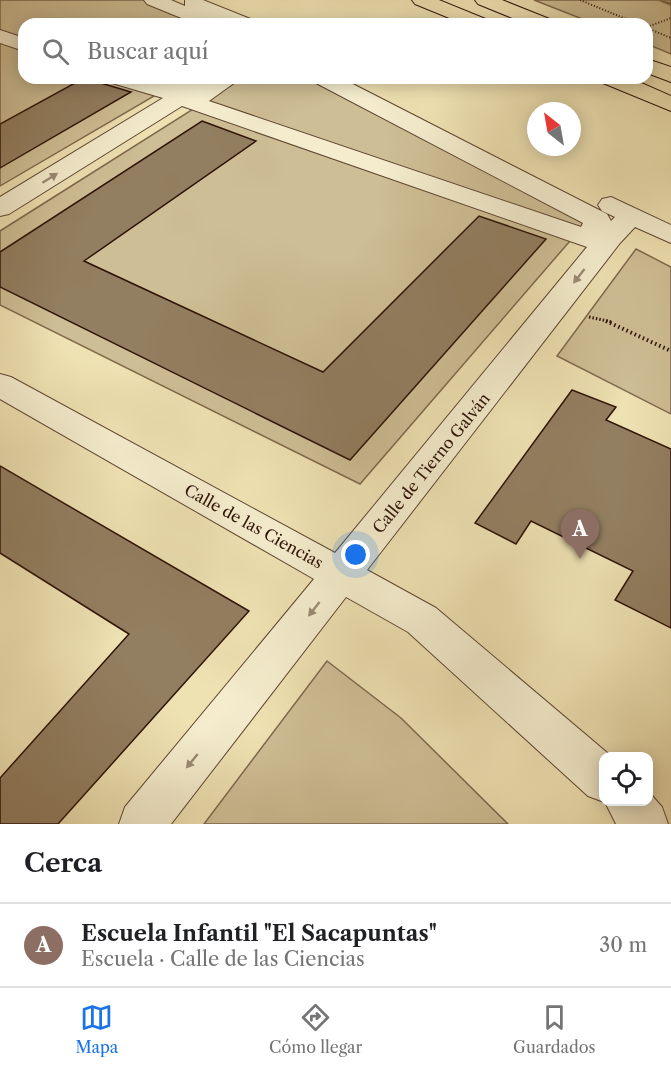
<!DOCTYPE html>
<html lang="es">
<head>
<meta charset="utf-8">
<style>
	body { margin:0; font-family:"Libre Caslon Text",serif; background:#f2f2f2; color:#202124 }
	.controls { position:absolute; right:18px; bottom:18px; display:grid; overflow:hidden; border-radius:12px; box-shadow:0 3px 15px #0003 }
	.controls button { width:54px; height:54px; display:grid; place-items:center; padding:0; border:0; border-bottom:2px solid #e0e0e0; background:#fff; color:#202124; font:30px sans-serif }
	.compass { position:absolute; left:527px; top:102px; width:54px; height:54px; border-radius:50%; background:#fff; box-shadow:0 3px 15px #0003; rotate:329deg }
	.you { position:absolute; left:356px; top:555px; width:21px; height:21px; margin:-15px; border:4px solid #fff; border-radius:50%; background:#1a73e8; box-shadow:0 0 0 9px #1a73e833 }
	.badge { display:grid; place-items:center; width:39px; height:39px; border-radius:50%; background:#1a73e8; color:#fff; font-size:20px; font-weight:700 }
	.pin { position:absolute; translate:-50% -50px; filter:drop-shadow(0 2px 3px #0008) }
	.pin::after { content:''; position:absolute; top:32px; width:21px; height:18px; background:inherit; clip-path:polygon(0 0,100% 0,50% 100%) }
	.list { margin:0; padding:0; list-style:none }
	h2 { display:flex; justify-content:space-between; align-items:center; height:78px; margin:0; padding:0 24px; font-size:26px }
	h2 small { font-size:20px; font-weight:400; color:#757577 }
	.list li { display:grid; grid-template-columns:39px 1fr auto; gap:18px; align-items:center; box-sizing:border-box; height:84px; padding:0 24px; border-top:2px solid #e0e0e0 }
	.list b { display:block; font-size:22px; white-space:nowrap }
	.list p { margin:0; font-size:20px; white-space:nowrap; color:#757577 }
	.list em { font-size:20px; font-style:normal; color:#757577 }
	.icon { flex:none; width:33px; height:33px; fill:none; stroke:currentColor; stroke-width:2; stroke-linecap:round; stroke-linejoin:round }
	.map { position:relative; flex:none; width:671px; height:824px; overflow:hidden }
	.search { position:absolute; background:#fff; box-shadow:0 3px 15px #0003; left:18px; right:18px; top:18px; height:66px; display:flex; align-items:center; gap:15px; box-sizing:border-box; padding:0 21px; border-radius:18px; color:#757577; font-size:22px }
	.sheet { height:162px; background:#fff }
	nav { display:flex; justify-content:space-around; align-items:center; box-sizing:border-box; height:84px; border-top:2px solid #e0e0e0; background:#fff; font-size:16px; color:#757577 }
	nav a { display:grid; justify-items:center; gap:3px }
	nav .on { color:#1a73e8 }
	.map>svg:first-child { display:block }
</style>
</head>
<body>
<div class="map">
<svg width="671" height="824" viewBox="0 0 671 824">
	<rect width="100%" height="100%" fill="#eee1b2"/>
	<filter id="stains"><feTurbulence type="fractalNoise" baseFrequency=".00333" numOctaves="4"/><feColorMatrix values="0 0 0 0 .2 0 0 0 0 .09 0 0 0 0 .02 0 0 0 .5 -.17"/></filter>
	<radialGradient id="worn" r=".72"><stop offset=".6" stop-color="#630" stop-opacity="0"/><stop offset="1" stop-color="#630" stop-opacity=".3"/></radialGradient>
	<path fill="#cebe95" stroke="#7e684e" stroke-width="1.5" d="M0,0H147L206,24H24V41L0,33Z
		M534,0H671V54L647,44V24H595Z
		M0,36L24,45V78H120L161,92L0,186Z
		M235,78H312L589,220L581,234L199,101Z
		M201,104L576,234L360,484L0,305V231Z
		M636,249L671,267V414L557,356Z
		M327,661L401,718L508,824H204Z"/>
	<g fill="none" stroke-linecap="round" stroke-linejoin="round">
		<path fill="#7b654b" fill-rule="evenodd" d="M658,0L671,2V6L659,1Z"/>
	</g>
	<path fill="#927e60" stroke="#2f1308" stroke-width="1.5" d="M84,78L131,92L0,168V124Z
		M202,121L256,141L84,261L323,372L479,216L546,239L350,460L0,287V252Z
		M572,390L616,407L606,420L671,449V628L615,600L633,571L531,521L516,544L475,523Z
		M0,466L249,611L58,824H0V778L129,634L0,553Z"/>
	<g fill="none" stroke-linecap="round" stroke-linejoin="round">
		<g stroke="#5f4632" stroke-width="2">
			<path id="street" d="M144,0H171L185,6V0H203L253,20L256,24L222,22L224,24H196L147,4Z
				M0,30L24,38V51L0,43Z
				M109,78H141L159,84L169,78H241L209,101L581,227L583,223L316,83L313,78H341L607,214L611,221L615,217L602,211L598,205L602,199L611,197L671,225V243L635,227L620,243L367,570L436,608L611,756H604V802H648V791L662,807L668,824H616L605,802H604L588,796L408,632L346,597L171,824H119L125,807L314,579L0,399V374L11,377L335,553L587,247L182,106L9,214L0,216V197L163,98L112,83Z"/>
		</g>
		<g stroke="#2f1308" stroke-width="2">
			<path id="highway" d="M412,0H439L488,20L491,24H464L415,4Z
				M475,0H502L552,20L555,24H527L478,4Z
				M647,59L671,67V82L647,73Z
				M600,78H630L671,96V111L603,83Z"/>
		</g>
		<path stroke="#2f1308" stroke-width="2" stroke-dasharray="1 2" stroke-linecap="butt" d="M580,0L638,24
			M647,27L671,18
			M647,28L671,38"/>
		<path stroke="#2f1308" stroke-width="3" stroke-dasharray="1.5 2" stroke-linecap="butt" d="M589,317L612,322"/>
		<path stroke="#2f1308" stroke-width="4" stroke-dasharray="1.5 3" stroke-linecap="butt" d="M606,321L671,351"/>
		<use href="#street" fill="#f4eccd" fill-rule="evenodd"/>
		<use href="#highway" fill="#eee1b2" fill-rule="evenodd"/>
	</g>
	<defs><path id="oneway-solid" d="M-6-.8H1V-3.2L6.5 0L1 3.2V.8H-6Z" transform="scale(1.5)"/></defs>
	<g fill="#9b8a74">
		<use href="#oneway-solid" transform="translate(50 178) rotate(-32)"/>
		<use href="#oneway-solid" transform="translate(579 276) rotate(128)"/>
		<use href="#oneway-solid" transform="translate(314 609) rotate(128)"/>
		<use href="#oneway-solid" transform="translate(192 761) rotate(129)"/>
	</g>
	<g text-anchor="middle" stroke-width="6" stroke-linejoin="round" paint-order="stroke">
		<g font-size="16" fill="#2f1308" stroke="#f4eccd">
			<text transform="translate(431 463) rotate(-51)" y="6">Calle de Tierno Galván</text>
			<text transform="translate(254 526) rotate(29)" y="6">Calle de las Ciencias</text>
		</g>
	</g>
	<rect width="100%" height="100%" filter="url(#stains)"/>
	<rect width="100%" height="100%" fill="url(#worn)"/>
</svg>
<div class="controls">
<button><svg class="icon" aria-label="locate" viewBox="0 0 24 24"><circle cx="12" cy="12" r="6"/><path d="M12 2v4M12 18v4M2 12h4M18 12h4"/></svg></button>
</div>
<svg class="compass" viewBox="-18 -18 36 36"><path d="M0-13l5 13h-10z" fill="#e53935"/><path d="M0 13l5-13h-10z" fill="#757577"/></svg>
<div class="you"></div>
<div class="pin badge" style="left:580px;top:559px;background:#8d6e63">A</div>
<div class="search"><svg class="icon" aria-label="search" viewBox="0 0 24 24"><circle cx="10" cy="10" r="6"/><path d="M15 15l6 6"/></svg>Buscar aquí</div>
</div>
<section class="sheet">
<h2>Cerca<small></small></h2>
<ul class="list">
<li><span class="badge" style="background:#8d6e63">A</span><div><b>Escuela Infantil &quot;El Sacapuntas&quot;</b><p>Escuela · Calle de las Ciencias</p></div><em>30 m</em></li>
</ul>
</section>
<nav>
<a class="on"><svg class="icon" aria-label="map" viewBox="0 0 24 24"><path d="M3 6l6-2 6 2 6-2v14l-6 2-6-2-6 2zM9 4v14M15 6v14"/></svg>Mapa</a>
<a><svg class="icon" aria-label="directions" viewBox="0 0 24 24"><path d="M12 3l9 9-9 9-9-9zM9 14v-3h6M13 9l2 2-2 2"/></svg>Cómo llegar</a>
<a><svg class="icon" aria-label="saved" viewBox="0 0 24 24"><path d="M7 4h10v16l-5-4-5 4z"/></svg>Guardados</a>
</nav>
</body>
</html>
